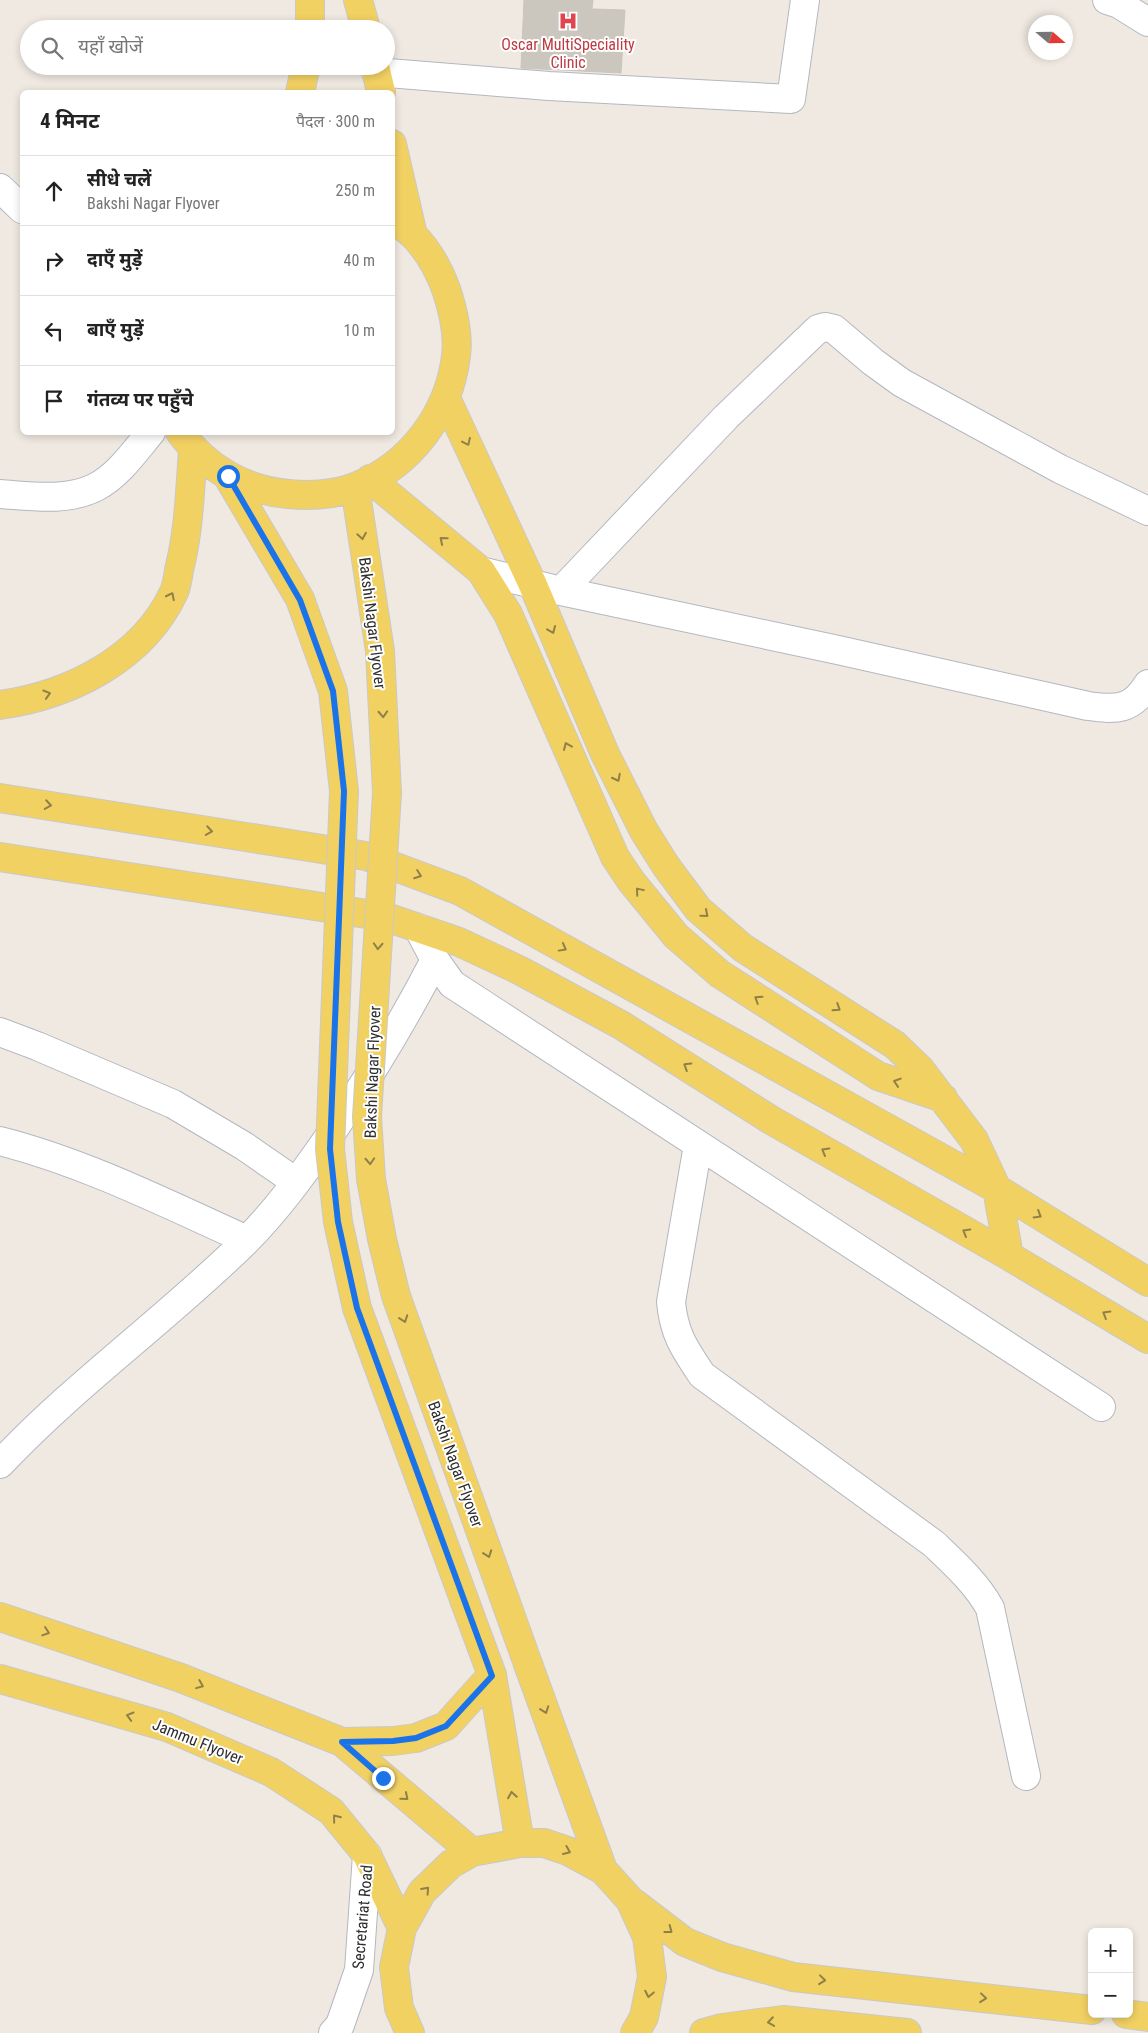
<!DOCTYPE html>
<html lang="hi">
<head>
<meta charset="utf-8">
<style>
	body { margin:0; font-family:"Roboto Condensed","Noto Sans Devanagari",sans-serif; background:#f2f2f2; color:#222 }
	.controls { position:absolute; right:15px; bottom:15px; display:grid; overflow:hidden; border-radius:8px; box-shadow:0 2px 8px #0003 }
	.controls button { width:45px; height:45px; display:grid; place-items:center; padding:0; border:0; border-bottom:1px solid #e0e0e0; background:#fff; color:#222; font:25px sans-serif }
	.compass { position:absolute; left:1028px; top:15px; width:45px; height:45px; border-radius:50%; background:#fff; box-shadow:0 2px 8px #0003; rotate:110deg }
	.stop { position:absolute; width:15px; height:15px; margin:-11px; border:4px solid #1a73e8; border-radius:50%; background:#fff }
	.stop.end { background:#1a73e8; border-color:#fff; box-shadow:0 1px 5px #0008 }
	.list { margin:0; padding:0; list-style:none }
	h2 { display:flex; justify-content:space-between; align-items:center; height:65px; margin:0; padding:0 20px; font-size:21px }
	h2 small { font-size:16px; font-weight:400; color:#767676 }
	.list li { display:grid; grid-template-columns:32px 1fr auto; gap:15px; align-items:center; box-sizing:border-box; height:70px; padding:0 20px; border-top:1px solid #e0e0e0 }
	.list b { display:block; font-size:19px; white-space:nowrap }
	.list p { margin:0; font-size:16px; white-space:nowrap; color:#767676 }
	.list em { font-size:16px; font-style:normal; color:#767676 }
	.icon { flex:none; width:28px; height:28px; fill:none; stroke:currentColor; stroke-width:2; stroke-linecap:round; stroke-linejoin:round }
	.map { position:relative; flex:none; width:1148px; height:2033px; overflow:hidden }
	.search { position:absolute; background:#fff; box-shadow:0 2px 8px #0003; left:20px; top:20px; width:375px; height:55px; display:flex; align-items:center; gap:12px; box-sizing:border-box; padding:0 18px; border-radius:28px; color:#767676; font-size:19px }
	.panel { position:absolute; background:#fff; box-shadow:0 2px 8px #0003; left:20px; top:90px; width:375px; height:345px; border-radius:8px }
	.map>svg:first-child { display:block }
</style>
</head>
<body>
<div class="map">
<svg width="1148" height="2033" viewBox="0 0 1148 2033">
	<rect width="100%" height="100%" fill="#efe9e1"/>
	<path fill="#cbc7bf" stroke="#cbc5ba" d="M524,0H593L592,9L625,10L621,73L521,68Z"/>
	<g fill="none" stroke-linecap="round" stroke-linejoin="round">
		<g stroke="#b4b7c1" stroke-width="30">
			<path id="minor" d="M1107,0L1119,4L1148,22
				M376,72L549,86L791,99L805,0
				M0,188L22,209
				M0,494C31,496 67,502 96,487C118,476 135,451 151,432
				M481,571L561,591L838,650L1088,706C1117,710 1132,710 1148,684
				M561,591L726,417L818,329L825,327L834,329L873,362L902,383L1060,469L1148,511
				M418,928L435,960L452,984L1101,1407
				M0,1032L37,1046L173,1104L244,1146L296,1182
				M0,1141C86,1163 167,1204 247,1240
				M698,1145L671,1302C674,1334 684,1348 702,1375L934,1544C955,1564 976,1583 990,1608L1026,1776
				M0,1464C76,1383 167,1319 246,1241C277,1210 303,1174 328,1138C367,1081 403,1022 435,960
				M333,2033L340,2025L359,1970L367,1855"/>
		</g>
		<g stroke="#c9c9c9" stroke-width="30">
			<path id="major" d="M358,0L366,29
				M310,29V0
				M375,66L381,92
				M300,92L306,66
				M392,144L413,235
				M446,398L533,585L605,754L644,831L666,866L698,909L743,948L895,1045L920,1069L974,1140L997,1189L1009,1256
				M180,432C206,468 244,490 288,494C310,496 334,495 355,487C410,466 449,414 456,356C459,334 453,310 446,289C439,270 428,250 413,235C407,229 399,224 392,218
				M228,477L300,599L333,691L344,791
				M370,479L481,571L508,614L615,857L631,881L676,936L720,974L878,1076L943,1098
				M355,487L380,651L387,793
				M0,705C70,695 143,659 174,592C177,585 178,577 179,570C189,531 190,490 193,450
				M0,798L366,856L460,891L997,1189L1148,1282
				M0,857L386,917L459,942L519,970L621,1025L771,1120L1009,1256L1148,1339
				M465,1602L492,1675L520,1843
				M0,1617L181,1678L342,1742L472,1852
				M528,1664L603,1870
				M0,1679L167,1727L271,1772L331,1811L367,1855L402,1928
				M342,1742L393,1741L416,1738L446,1726L492,1675
				M634,1903L685,1942L722,1957L793,1977L1092,2010
				M1126,2014L1148,2017
				M410,2033L399,2008L394,1967L402,1928L422,1892L451,1864L472,1852L520,1843H544L568,1851L603,1870L630,1900L647,1937L652,1977L644,2017L635,2033
				M704,2033L722,2028L783,2020L907,2033"/>
		</g>
		<use href="#minor" stroke="#fff" stroke-width="28"/>
		<use href="#major" stroke="#f2d163" stroke-width="28"/>
		<g stroke="#c9c9c9" stroke-width="30" stroke-linecap="butt">
			<path id="major-bridge" d="M344,791L330,1149L338,1222L357,1308L465,1602
				M387,793L367,1117L371,1179L382,1239L396,1296L528,1664"/>
		</g>
		<use href="#major-bridge" stroke="#f2d163" stroke-width="28"/>
	</g>
	<defs><path id="oneway-chevron" d="M-2-3.5L2.5 0L-2 3.5" fill="none" stroke-width="1.6" stroke-linecap="round" stroke-linejoin="round" transform="scale(1.25)"/></defs>
	<g stroke="#908048">
		<use href="#oneway-chevron" transform="translate(467 442) rotate(65)"/>
		<use href="#oneway-chevron" transform="translate(362 536) rotate(81)"/>
		<use href="#oneway-chevron" transform="translate(443 540) rotate(-140)"/>
		<use href="#oneway-chevron" transform="translate(171 596) rotate(-63)"/>
		<use href="#oneway-chevron" transform="translate(552 630) rotate(67)"/>
		<use href="#oneway-chevron" transform="translate(47 694) rotate(-17)"/>
		<use href="#oneway-chevron" transform="translate(383 714) rotate(87)"/>
		<use href="#oneway-chevron" transform="translate(567 746) rotate(-113)"/>
		<use href="#oneway-chevron" transform="translate(617 778) rotate(63)"/>
		<use href="#oneway-chevron" transform="translate(48 805) rotate(9)"/>
		<use href="#oneway-chevron" transform="translate(209 831) rotate(9)"/>
		<use href="#oneway-chevron" transform="translate(418 875) rotate(20)"/>
		<use href="#oneway-chevron" transform="translate(639 891) rotate(-130)"/>
		<use href="#oneway-chevron" transform="translate(705 914) rotate(41)"/>
		<use href="#oneway-chevron" transform="translate(378 946) rotate(93)"/>
		<use href="#oneway-chevron" transform="translate(563 948) rotate(29)"/>
		<use href="#oneway-chevron" transform="translate(758 999) rotate(-147)"/>
		<use href="#oneway-chevron" transform="translate(837 1008) rotate(33)"/>
		<use href="#oneway-chevron" transform="translate(687 1066) rotate(-148)"/>
		<use href="#oneway-chevron" transform="translate(897 1082) rotate(-162)"/>
		<use href="#oneway-chevron" transform="translate(825 1151) rotate(-150)"/>
		<use href="#oneway-chevron" transform="translate(370 1161) rotate(87)"/>
		<use href="#oneway-chevron" transform="translate(1038 1215) rotate(31)"/>
		<use href="#oneway-chevron" transform="translate(966 1232) rotate(-150)"/>
		<use href="#oneway-chevron" transform="translate(1106 1314) rotate(-149)"/>
		<use href="#oneway-chevron" transform="translate(404 1319) rotate(70)"/>
		<use href="#oneway-chevron" transform="translate(488 1554) rotate(70)"/>
		<use href="#oneway-chevron" transform="translate(46 1632) rotate(19)"/>
		<use href="#oneway-chevron" transform="translate(200 1685) rotate(22)"/>
		<use href="#oneway-chevron" transform="translate(545 1710) rotate(70)"/>
		<use href="#oneway-chevron" transform="translate(130 1716) rotate(-164)"/>
		<use href="#oneway-chevron" transform="translate(512 1795) rotate(-99)"/>
		<use href="#oneway-chevron" transform="translate(405 1797) rotate(40)"/>
		<use href="#oneway-chevron" transform="translate(336 1818) rotate(-129)"/>
		<use href="#oneway-chevron" transform="translate(567 1851) rotate(23)"/>
		<use href="#oneway-chevron" transform="translate(426 1890) rotate(-48)"/>
		<use href="#oneway-chevron" transform="translate(669 1930) rotate(37)"/>
		<use href="#oneway-chevron" transform="translate(822 1980) rotate(6)"/>
		<use href="#oneway-chevron" transform="translate(649 1994) rotate(101)"/>
		<use href="#oneway-chevron" transform="translate(983 1998) rotate(6)"/>
		<use href="#oneway-chevron" transform="translate(771 2022) rotate(172)"/>
	</g>
	<g fill="none" stroke-linecap="round" stroke-linejoin="round">
		<path stroke="#1a73e8" stroke-width="6" d="M228,476L300,600L333,691L344,791L330,1149L338,1222L357,1308L492,1676L446,1726L416,1738L393,1741L342,1742L383,1778"/>
	</g>
	<defs>
		<g id="hospital-bare" transform="scale(1.5)"><path d="M-5-5h3v3.5h4V-5h3V5h-3V1.5h-4V5h-3Z" fill="#e0444e" stroke="#fff" stroke-width="2.5" paint-order="stroke"/></g>
	</defs>
	<g fill-rule="evenodd">
		<use href="#hospital-bare" x="568" y="21"/>
	</g>
	<g text-anchor="middle" stroke-width="4" stroke-linejoin="round" paint-order="stroke">
		<g font-size="16" fill="#be3a42" stroke="#fff">
			<text x="568" y="50">Oscar MultiSpeciality<tspan x="568" dy="18">Clinic</tspan></text>
		</g>
		<g font-size="16" fill="#2e2e2e" stroke="#fff">
			<text transform="translate(373 623) rotate(83)" y="6">Bakshi Nagar Flyover</text>
			<text transform="translate(372 1072) rotate(-88)" y="6">Bakshi Nagar Flyover</text>
			<text transform="translate(456 1464) rotate(70)" y="6">Bakshi Nagar Flyover</text>
			<text transform="translate(198 1741) rotate(22)" y="6">Jammu Flyover</text>
			<text transform="translate(362 1917) rotate(-85)" y="6">Secretariat Road</text>
		</g>
	</g>
</svg>
<div class="controls">
<button>+</button>
<button>−</button>
</div>
<svg class="compass" viewBox="-18 -18 36 36"><path d="M0-13l5 13h-10z" fill="#e53935"/><path d="M0 13l5-13h-10z" fill="#767676"/></svg>
<div class="stop" style="left:228px;top:476px"></div>
<div class="stop end" style="left:383px;top:1778px"></div>
<div class="search"><svg class="icon" aria-label="search" viewBox="0 0 24 24"><circle cx="10" cy="10" r="6"/><path d="M15 15l6 6"/></svg>यहाँ खोजें</div>
<section class="panel">
<h2>4 मिनट<small>पैदल · 300 m</small></h2>
<ul class="list">
<li><svg class="icon" aria-label="ahead" viewBox="0 0 24 24"><path d="M12 20V5M6 11l6-6 6 6"/></svg><div><b>सीधे चलें</b><p>Bakshi Nagar Flyover</p></div><em>250 m</em></li>
<li><svg class="icon" aria-label="right" viewBox="0 0 24 24"><path d="M7 20v-9h11M14 6l5 5-5 5"/></svg><div><b>दाएँ मुड़ें</b></div><em>40 m</em></li>
<li><svg class="icon" aria-label="left" viewBox="0 0 24 24"><path d="M17 20v-9H6M10 6l-5 5 5 5"/></svg><div><b>बाएँ मुड़ें</b></div><em>10 m</em></li>
<li><svg class="icon" aria-label="arrive" viewBox="0 0 24 24"><path d="M6 21V4h12l-3 4 3 4H6"/></svg><div><b>गंतव्य पर पहुँचे</b></div></li>
</ul>
</section>
</div>
</body>
</html>
